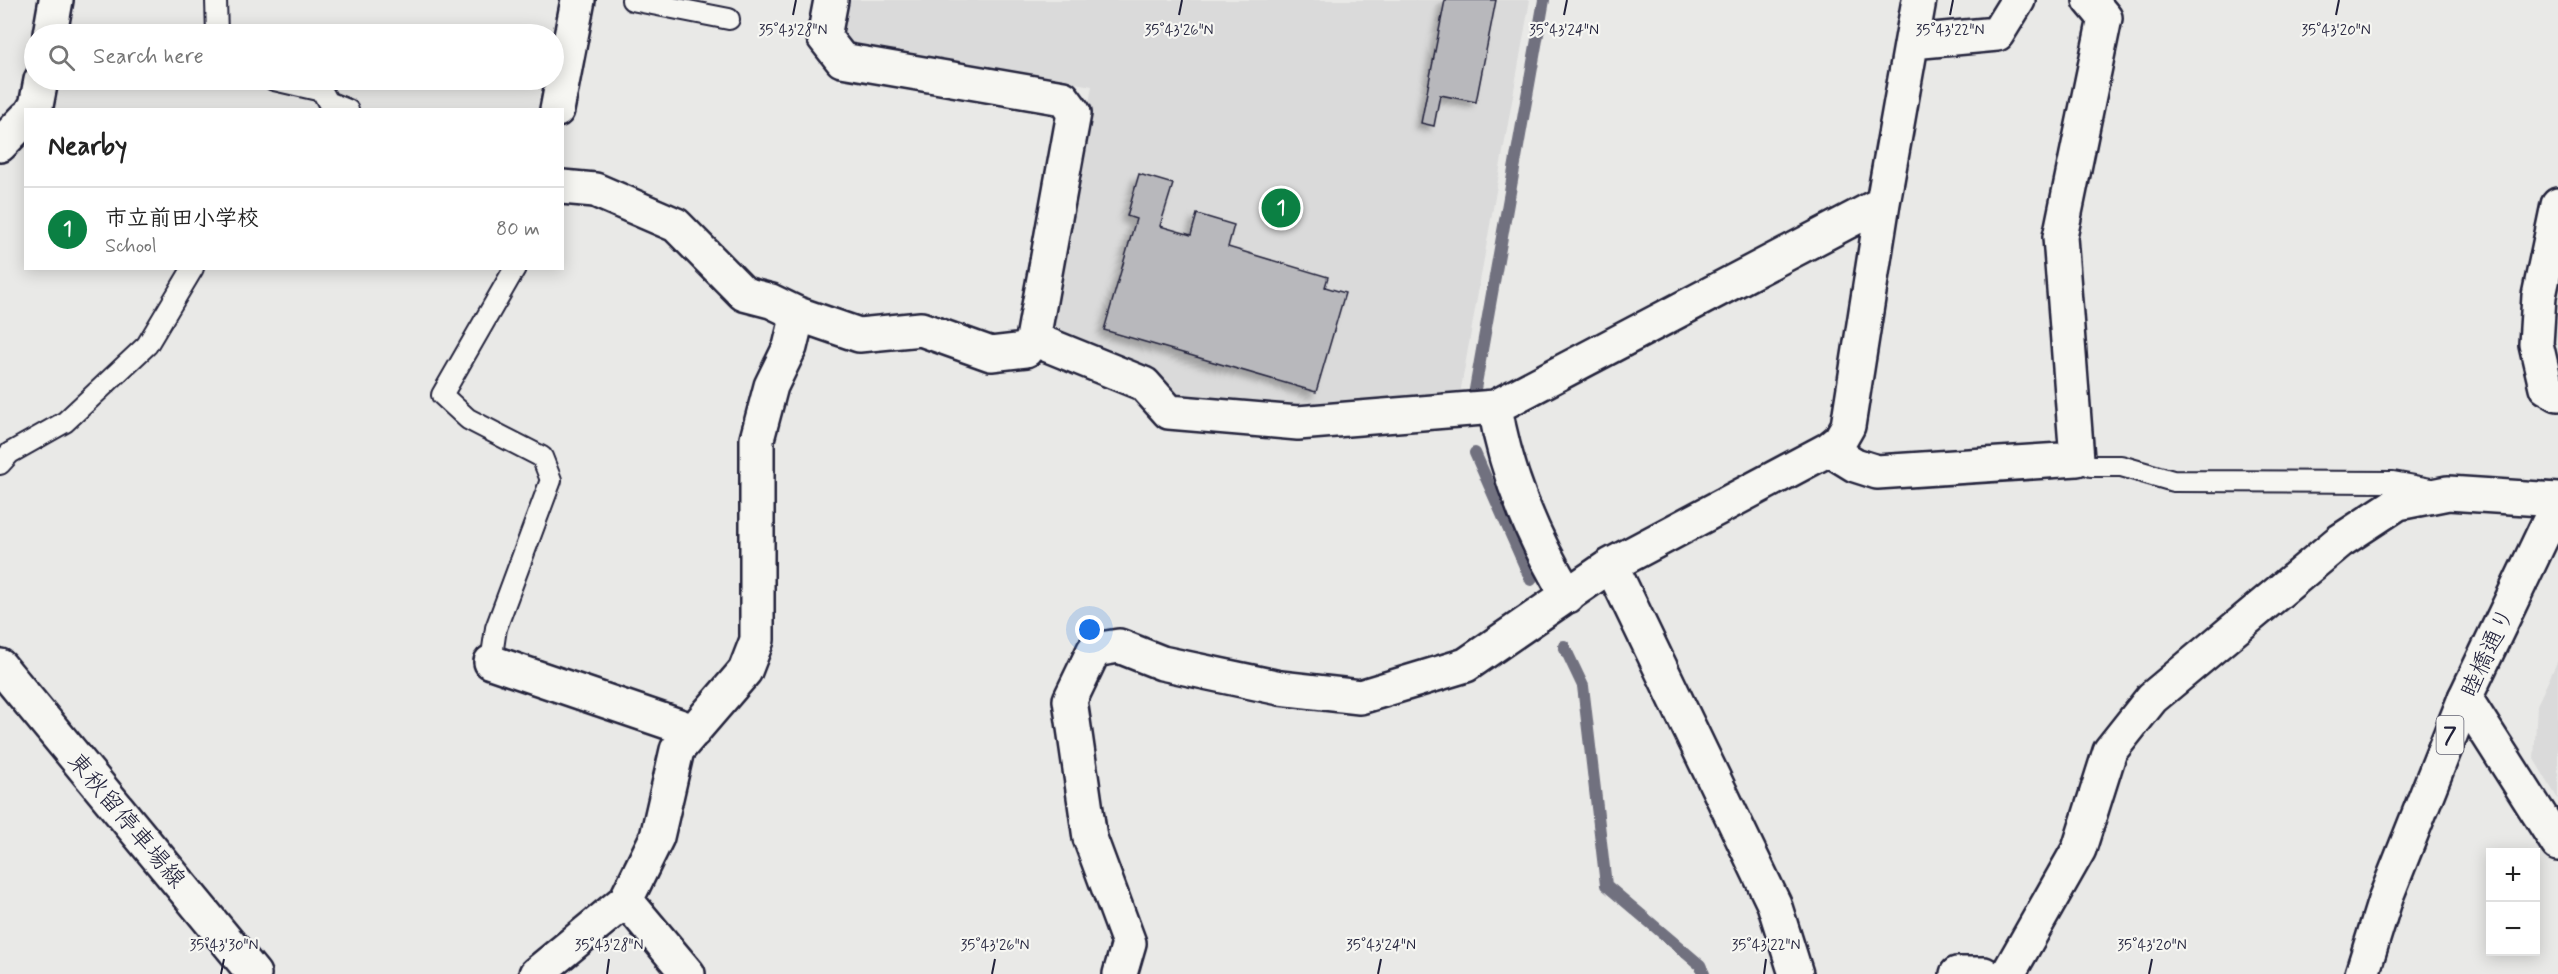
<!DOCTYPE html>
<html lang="en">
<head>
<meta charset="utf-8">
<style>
	body { margin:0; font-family:Mynerve,"Klee One",sans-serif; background:#f6f6f6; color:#222 }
	.controls { position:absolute; right:18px; bottom:18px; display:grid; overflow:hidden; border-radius:0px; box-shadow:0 3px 15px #0003 }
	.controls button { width:54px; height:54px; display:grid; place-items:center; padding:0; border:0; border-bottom:2px solid #e0e0e0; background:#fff; color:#222; font:30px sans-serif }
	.you { position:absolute; left:1090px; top:630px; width:21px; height:21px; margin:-15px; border:4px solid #fff; border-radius:50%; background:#1a73e8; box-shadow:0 0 0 9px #1a73e833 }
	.badge { display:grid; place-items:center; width:39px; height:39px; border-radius:50%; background:#0b8043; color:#fff; font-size:20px; font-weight:700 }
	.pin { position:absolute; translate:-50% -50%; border:3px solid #fff; box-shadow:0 2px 6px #0006 }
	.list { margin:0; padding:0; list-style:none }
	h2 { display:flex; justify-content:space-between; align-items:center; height:78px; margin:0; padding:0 24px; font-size:26px }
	h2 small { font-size:20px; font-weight:400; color:#767676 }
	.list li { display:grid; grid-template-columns:39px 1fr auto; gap:18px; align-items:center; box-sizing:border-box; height:84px; padding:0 24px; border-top:2px solid #e0e0e0 }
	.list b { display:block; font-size:22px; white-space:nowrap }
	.list p { margin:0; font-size:20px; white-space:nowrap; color:#767676 }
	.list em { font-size:20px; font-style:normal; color:#767676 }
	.icon { flex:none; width:33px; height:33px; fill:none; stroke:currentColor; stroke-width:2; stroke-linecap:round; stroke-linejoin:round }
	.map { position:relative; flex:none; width:2558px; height:974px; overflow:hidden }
	.search { position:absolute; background:#fff; box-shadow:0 3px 15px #0003; left:24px; top:24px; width:540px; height:66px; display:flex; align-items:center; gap:15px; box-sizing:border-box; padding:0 21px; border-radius:33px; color:#767676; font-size:22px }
	.panel { position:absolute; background:#fff; box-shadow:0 3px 15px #0003; left:24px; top:108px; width:540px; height:162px; border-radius:0px }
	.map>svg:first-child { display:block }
</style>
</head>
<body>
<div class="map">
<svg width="2558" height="974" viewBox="0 0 2558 974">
	<defs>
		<filter id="shadow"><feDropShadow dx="-5.5" dy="5.5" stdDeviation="3" flood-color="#0004"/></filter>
	</defs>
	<rect width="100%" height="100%" fill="#e9e9e7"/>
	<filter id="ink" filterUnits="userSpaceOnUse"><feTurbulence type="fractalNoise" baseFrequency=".0167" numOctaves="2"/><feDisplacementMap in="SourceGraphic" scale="12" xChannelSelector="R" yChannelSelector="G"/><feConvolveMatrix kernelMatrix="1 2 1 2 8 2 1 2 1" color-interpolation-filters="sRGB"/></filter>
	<g filter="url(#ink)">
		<path fill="#dadada" d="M845,0H1530L1460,394L1293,406L1175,397L1155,370L1047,330L1092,86L852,44L841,26Z
			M2558,660V799L2534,759L2537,705Z"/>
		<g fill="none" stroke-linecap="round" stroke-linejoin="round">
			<path stroke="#71717f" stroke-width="12" d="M1474,395L1544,0
				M1475,453L1531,580
				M1564,646L1583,686L1606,885L1700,965L1704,974"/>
		</g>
		<path fill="#b8b8bc" stroke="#22223b" stroke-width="1.5" filter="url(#shadow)" d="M1445,0H1496L1476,102L1440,95L1434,126L1421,123Z
			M1139,174L1173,184L1160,226L1191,235L1197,214L1234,225L1228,247L1328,277L1325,287L1345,293L1316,392L1104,330L1136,219L1127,216Z"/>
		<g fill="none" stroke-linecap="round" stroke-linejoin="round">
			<g stroke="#22223b" stroke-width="24">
				<path id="lane" d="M216,0L217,34
					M632,0L729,19
					M274,80L322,91L328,102L348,110
					M2077,459L2091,466H2121L2173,481L2393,482L2431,489
					M0,464L10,453L65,422L147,345L193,268
					M491,662L496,628L551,480L542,457L468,419L442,395L515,268"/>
			</g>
			<g stroke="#22223b" stroke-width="38">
				<path id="street" d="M831,0L824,37L842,60L1063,98L1074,113L1033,339
					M50,34L56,0
					M1912,42L1997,34L2018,0
					M33,110L36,106L41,80
					M557,110L578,0
					M0,145L26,118
					M562,187L595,190L676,225L744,294L771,301L798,314L859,335L921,329L991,354L1026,350L1033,339L1144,384L1169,412L1298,423L1495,407L1883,203
					M2558,205L2539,296L2536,344L2546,387L2558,394
					M1495,407C1506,474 1533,538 1568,596
					M1829,449L1855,465L1877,472L2077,459L2060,237L2105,18L2090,0
					M1611,565L1774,904L1796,974
					M491,662L694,731
					M2465,698L2558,844
					M626,900L688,974
					M536,974L626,900L657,837L677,750L745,671L757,640V439L771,386L790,347L798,314
					M1120,974L1129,943L1090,838L1070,700L1094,650L1119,646L1162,663L1280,688L1360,697L1466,665L1611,565L1829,449L1840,440L1848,426L1883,203L1919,0
					M1957,974H1984
					M2008,974L2079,849L2110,751L2152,698L2340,541L2398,503L2448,493L2558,500"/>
			</g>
			<g stroke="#22223b" stroke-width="38">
				<path id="secondary" d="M0,666L254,974"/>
			</g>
			<g stroke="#22223b" stroke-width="38">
				<path id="primary" d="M2362,974L2386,897L2465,698L2558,503"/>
			</g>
			<use href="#lane" stroke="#f6f6f2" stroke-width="20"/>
			<use href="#street" stroke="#f6f6f2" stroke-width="33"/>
			<use href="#secondary" stroke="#f6f6f2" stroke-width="33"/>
			<use href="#primary" stroke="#f6f6f2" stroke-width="33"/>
		</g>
	</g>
	<path fill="none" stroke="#22223b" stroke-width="2" d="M793,15L796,0M1179,15L1182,0M1564,15L1567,0M1950,15L1953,0M2336,15L2339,0M221,974L224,959M607,974L609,959M992,974L995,959M1378,974L1381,959M1764,974L1766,959M2149,974L2152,959"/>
	<g text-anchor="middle" stroke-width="4.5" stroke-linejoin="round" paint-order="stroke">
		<rect fill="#f6f6f2" stroke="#626272" stroke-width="1.5" x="2436.5" y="716" width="27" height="38" rx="4.5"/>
		<g font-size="22" font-weight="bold" fill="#22223b">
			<text x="2450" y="743">7</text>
		</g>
		<g font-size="24" fill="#22223b" stroke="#f6f6f2">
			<text transform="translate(2487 652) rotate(-65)" y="8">睦橋通り</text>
			<text transform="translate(127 820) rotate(50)" y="8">東秋留停車場線</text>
		</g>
	</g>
	<g font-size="15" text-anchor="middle" fill="#22223b" stroke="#f6f6f2" stroke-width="4.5" stroke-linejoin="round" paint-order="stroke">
		<text x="793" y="35">35°43'28"N</text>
		<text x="1179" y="35">35°43'26"N</text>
		<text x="1564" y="35">35°43'24"N</text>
		<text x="1950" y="35">35°43'22"N</text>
		<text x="2336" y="35">35°43'20"N</text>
		<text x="224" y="950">35°43'30"N</text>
		<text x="609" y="950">35°43'28"N</text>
		<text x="995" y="950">35°43'26"N</text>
		<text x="1381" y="950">35°43'24"N</text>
		<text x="1766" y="950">35°43'22"N</text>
		<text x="2152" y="950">35°43'20"N</text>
	</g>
</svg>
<div class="controls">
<button>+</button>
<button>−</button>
</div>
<div class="you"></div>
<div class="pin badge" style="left:1281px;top:208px">1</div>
<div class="search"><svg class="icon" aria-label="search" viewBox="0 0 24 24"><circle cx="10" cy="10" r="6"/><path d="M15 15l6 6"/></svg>Search here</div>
<section class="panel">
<h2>Nearby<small></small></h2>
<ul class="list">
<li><span class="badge">1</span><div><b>市立前田小学校</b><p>School</p></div><em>80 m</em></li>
</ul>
</section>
</div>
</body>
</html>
